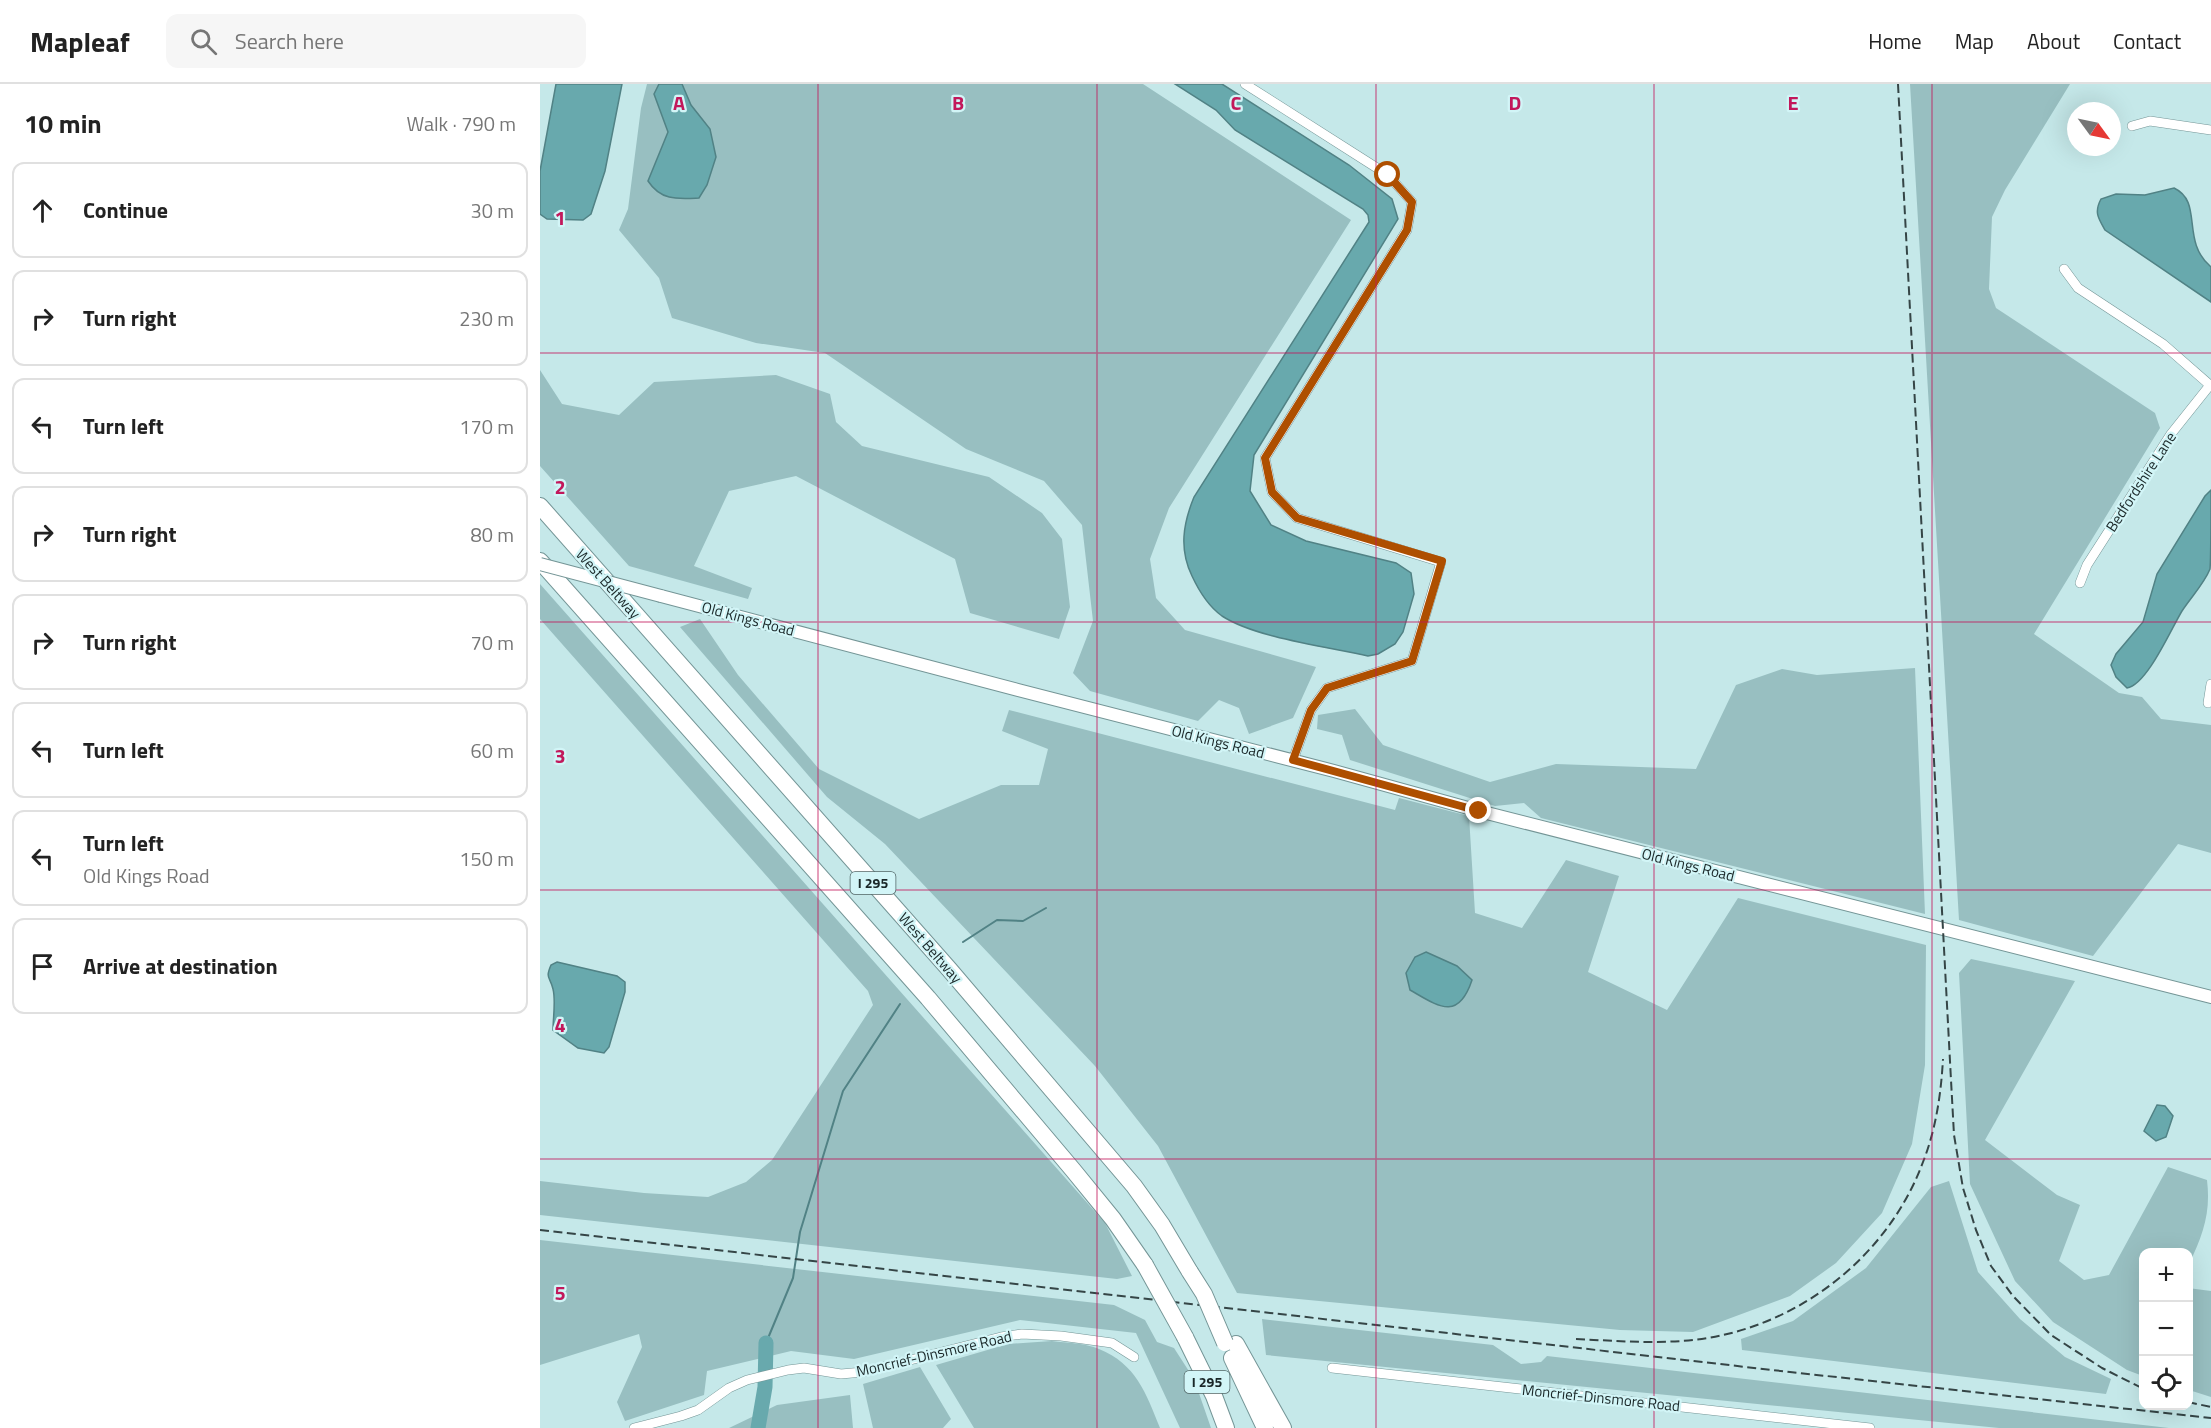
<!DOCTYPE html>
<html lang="en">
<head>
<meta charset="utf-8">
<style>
	body { margin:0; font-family:"Titillium Web",sans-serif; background:#f6f6f6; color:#222 }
	.controls { position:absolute; right:18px; bottom:18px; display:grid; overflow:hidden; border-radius:12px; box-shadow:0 6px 24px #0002 }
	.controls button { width:54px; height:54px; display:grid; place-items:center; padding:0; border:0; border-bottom:2px solid #e0e0e0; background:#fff; color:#222; font:30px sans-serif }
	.compass { position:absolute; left:1527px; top:18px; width:54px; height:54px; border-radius:50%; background:#fff; box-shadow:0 6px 24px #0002; rotate:123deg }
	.stop { position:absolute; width:18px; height:18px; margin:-14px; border:4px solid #ae4f00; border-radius:50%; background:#fff }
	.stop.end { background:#ae4f00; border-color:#fff; box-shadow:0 2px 6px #0008 }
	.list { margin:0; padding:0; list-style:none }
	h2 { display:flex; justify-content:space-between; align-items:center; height:78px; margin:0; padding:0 24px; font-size:26px }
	h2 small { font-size:20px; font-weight:400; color:#767676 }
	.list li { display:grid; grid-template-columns:39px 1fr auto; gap:18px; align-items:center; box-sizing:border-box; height:96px; margin:0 12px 12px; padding:0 12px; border:2px solid #e0e0e0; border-radius:12px }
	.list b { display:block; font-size:22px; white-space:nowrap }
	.list p { margin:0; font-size:20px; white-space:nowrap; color:#767676 }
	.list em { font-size:20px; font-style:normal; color:#767676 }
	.icon { flex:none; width:33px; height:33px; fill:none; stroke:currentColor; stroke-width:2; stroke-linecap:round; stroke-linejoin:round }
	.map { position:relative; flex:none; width:1671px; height:1344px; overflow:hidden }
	header { display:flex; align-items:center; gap:36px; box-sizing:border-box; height:84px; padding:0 30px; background:#fff; border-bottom:2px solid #e0e0e0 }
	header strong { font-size:28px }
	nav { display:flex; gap:33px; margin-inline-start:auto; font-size:21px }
	.search { width:420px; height:54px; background:#f6f6f6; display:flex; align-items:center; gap:15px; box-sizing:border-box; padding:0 21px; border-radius:12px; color:#767676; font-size:22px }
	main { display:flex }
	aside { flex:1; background:#fff }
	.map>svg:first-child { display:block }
</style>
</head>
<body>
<header>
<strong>Mapleaf</strong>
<div class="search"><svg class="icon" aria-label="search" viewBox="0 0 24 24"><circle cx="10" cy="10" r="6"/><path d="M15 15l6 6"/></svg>Search here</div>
<nav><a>Home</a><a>Map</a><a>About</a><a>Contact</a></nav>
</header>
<main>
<aside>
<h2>10 min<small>Walk · 790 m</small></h2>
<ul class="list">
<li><svg class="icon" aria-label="ahead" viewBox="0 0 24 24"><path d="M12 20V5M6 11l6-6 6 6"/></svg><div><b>Continue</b></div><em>30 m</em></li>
<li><svg class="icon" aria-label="right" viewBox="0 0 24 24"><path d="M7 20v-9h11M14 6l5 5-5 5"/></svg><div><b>Turn right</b></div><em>230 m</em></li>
<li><svg class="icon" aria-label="left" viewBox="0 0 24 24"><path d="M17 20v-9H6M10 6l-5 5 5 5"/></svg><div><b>Turn left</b></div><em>170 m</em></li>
<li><svg class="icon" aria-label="right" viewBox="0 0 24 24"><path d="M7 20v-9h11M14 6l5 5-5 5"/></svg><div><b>Turn right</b></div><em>80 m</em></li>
<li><svg class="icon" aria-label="right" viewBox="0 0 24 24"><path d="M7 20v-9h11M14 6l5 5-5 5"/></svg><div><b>Turn right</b></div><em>70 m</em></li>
<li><svg class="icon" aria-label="left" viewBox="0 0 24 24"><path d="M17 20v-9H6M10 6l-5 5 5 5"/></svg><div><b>Turn left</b></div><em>60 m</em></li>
<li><svg class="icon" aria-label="left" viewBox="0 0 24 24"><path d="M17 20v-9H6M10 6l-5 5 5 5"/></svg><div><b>Turn left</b><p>Old Kings Road</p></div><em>150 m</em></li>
<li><svg class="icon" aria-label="arrive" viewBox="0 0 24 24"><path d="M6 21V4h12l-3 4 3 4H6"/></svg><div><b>Arrive at destination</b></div></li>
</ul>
</aside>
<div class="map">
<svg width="1671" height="1344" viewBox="0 0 1671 1344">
	<rect width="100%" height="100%" fill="#c5e8e9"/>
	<path fill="#98bfc1" d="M107,0H119L114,10L128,48L108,97L170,45L151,21L142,0H603L811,136L629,424L610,475L616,514L645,546L776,583L753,634L709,650L699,624L679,616L658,637L550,607L533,589L553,537L542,441L504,397L426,365L285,269L216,259L132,234L119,194L79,146L88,125L101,24Z
		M1370,0H1530L1465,106L1452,133L1449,205L1456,224L1615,329L1620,344L1494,550L1579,609L1602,613L1621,635L1671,641V769L1638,760L1553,872L1419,836Z
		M0,286L22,320L79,331L114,298L236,291L290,310L296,338L322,362L449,393L502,429L522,455L530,523L519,555L430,529L415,475L256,392L189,407L154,482L212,504L208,515L89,482L0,382Z
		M0,500L565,1139L592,1192L577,1195L0,1131V1097L104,1109L168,1113L206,1098L232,1076L333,921L328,907L0,535Z
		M160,535L198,591L279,685L379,735L461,701H499L508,665L462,647L469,626L855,726L859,714L929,732L935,829L982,844L1026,776L1079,792L1048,888L1127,926L1198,814L1386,861L1385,981L1372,1060L1342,1129L1296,1179L1250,1212L1153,1248L1080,1246L697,1209L618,1062L555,982L345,760L287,713L140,543Z
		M1375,584L1385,830L1001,734L984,719L955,722L810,676L802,651L777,645L778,631L815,625L843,661L950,698L1016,680L1156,685L1196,601L1242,585L1277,591Z
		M1431,875L1535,897L1445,1056L1517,1111L1540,1121L1519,1177L1544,1196L1569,1191L1628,1083L1667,1096C1671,1129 1663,1151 1649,1180L1648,1168H1604L1603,1292L1587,1286L1513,1238L1475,1197L1430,1100L1419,889Z
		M1409,1097L1438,1188L1480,1235L1525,1273L1571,1295L1566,1310L1202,1266L1201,1255L1253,1237L1326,1184L1391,1103Z
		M0,1156L574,1221L605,1236L617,1258L634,1264L654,1295L671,1344H640L596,1249L480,1236L314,1275L251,1267L167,1287L164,1311L85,1337L77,1318L102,1263L99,1250L0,1281Z
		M1648,1204L1671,1207V1313L1649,1306Z
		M722,1235L953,1261L981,1280L1001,1278L1007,1272L1629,1344H1459L726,1271Z
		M512,1257C527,1259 545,1259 559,1265C596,1280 606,1309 620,1344H434L396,1281L468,1260Z
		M380,1283L411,1335L403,1344H333L323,1300Z
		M310,1311L313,1344H189L237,1321Z"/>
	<path fill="#68a9ad" stroke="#518285" stroke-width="1.5" d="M16,0H82L65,87L51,130L43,136L7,135L0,130V87Z
		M119,0H142L151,21L170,45L176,73L167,101L159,114C138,115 121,117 108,97L128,48L114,10Z
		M635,0H682L809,81L852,115L858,135L714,371L710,407L731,441L766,457L856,479L871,489L874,510L863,548L855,560L838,570L828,572C788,563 716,554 682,532C668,522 659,507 652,492C639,465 643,440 654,413L829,138L828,131L823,125L695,46L676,26Z
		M1634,104C1664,118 1640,157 1671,183V218L1565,146C1558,134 1554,128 1561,115L1576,110L1605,111Z
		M1671,406C1671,421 1671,474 1670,485C1664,500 1651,513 1642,527C1631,545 1607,601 1587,604L1576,593L1571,581L1576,570L1603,538L1617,490L1665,412Z
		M886,868L917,882L932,896C918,938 898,922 870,906L866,889L875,873Z
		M17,878L77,892L85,898V908L69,963L64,969L38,964L13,946C13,934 16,917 13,905C10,892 5,895 11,881Z
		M1617,1021L1625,1022L1633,1032L1626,1053L1616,1057L1604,1047Z"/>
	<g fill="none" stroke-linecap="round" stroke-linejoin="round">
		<path stroke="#518285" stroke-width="2" d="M423,858L457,836L483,837L506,824
			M226,1259L253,1194L260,1148L303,1007L360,920"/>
		<path stroke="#68a9ad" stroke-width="15" d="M218,1344L225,1303L226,1259"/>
		<g stroke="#749596" stroke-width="10">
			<path id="minor" d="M705,0L848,91L872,118L867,146L725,374L732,408L757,434L901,478L872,577L787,604L771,626L753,676
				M1592,42L1610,37L1671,46
				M1524,185L1538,204L1623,260L1671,302
				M1540,499L1547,481L1631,350L1670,301
				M1668,619L1671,600
				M792,1284L1330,1344
				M94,1344L141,1332L158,1326L189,1304L207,1296L248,1286L264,1284L301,1290L323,1288L461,1253L482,1250L521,1252L572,1259L594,1273"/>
		</g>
		<g stroke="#749596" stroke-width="14">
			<path id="tertiary" d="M121,512L478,606L794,687L939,727L1671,913"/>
		</g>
		<g stroke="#749596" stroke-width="18">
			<path id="motorway" d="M0,422L409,885L594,1102L622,1141L650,1188
				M0,477L388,914L533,1086L573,1135L605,1181
				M645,1253L674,1312L686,1344
				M696,1260L743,1344
				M692,1274L725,1344"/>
		</g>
		<use href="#minor" stroke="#fff" stroke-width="9"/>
		<use href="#tertiary" stroke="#fff" stroke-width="12"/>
		<use href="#motorway" stroke="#fff" stroke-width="16"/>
		<path stroke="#354546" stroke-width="2" stroke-dasharray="9 4.5" stroke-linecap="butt" d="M1358,0L1411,996L1414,1051L1423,1104L1436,1146L1451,1182L1473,1212L1511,1251L1562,1284L1604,1305
			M0,1146L1250,1288L1671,1334
			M1036,1255C1080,1257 1124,1261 1168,1254C1264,1238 1349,1170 1383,1078C1396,1045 1401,1010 1403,975
			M1648,1318L1671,1323"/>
		<g stroke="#749596" stroke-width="14" stroke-linecap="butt">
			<path id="tertiary-bridge" d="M0,480L121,512"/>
		</g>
		<g stroke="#749596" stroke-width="18" stroke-linecap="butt">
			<path id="motorway-bridge" d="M605,1181L645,1253
				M650,1188L664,1210L685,1259"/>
		</g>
		<use href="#tertiary-bridge" stroke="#fff" stroke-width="12"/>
		<use href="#motorway-bridge" stroke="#fff" stroke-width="16"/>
	</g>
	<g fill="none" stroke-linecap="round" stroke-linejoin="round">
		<path stroke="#ae4f00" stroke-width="8" d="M848,91L872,118L867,146L725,374L732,408L757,434L902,477L872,577L787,604L771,626L753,676L939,727"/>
	</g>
	<path fill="none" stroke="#c2185b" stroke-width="1.5" stroke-opacity="0.55" d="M278,0V1344M557,0V1344M836,0V1344M1114,0V1344M1392,0V1344M0,269H1671M0,538H1671M0,806H1671M0,1075H1671"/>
	<g text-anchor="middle" stroke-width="4.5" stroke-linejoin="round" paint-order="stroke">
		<g fill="#d2f5f7" stroke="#516566" stroke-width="1.5">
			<rect x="310.5" y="788" width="45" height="22" rx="4.5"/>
			<rect x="644.5" y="1287" width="45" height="22" rx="4.5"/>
		</g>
		<g font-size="14" font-weight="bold" fill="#1a2728">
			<text x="333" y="804">I 295</text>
			<text x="667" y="1303">I 295</text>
		</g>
		<g font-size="15" fill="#1a2728" stroke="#d2f5f7">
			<text transform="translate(1601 398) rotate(-57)" y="5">Bedfordshire Lane</text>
			<text transform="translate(68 500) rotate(48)" y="5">West Beltway</text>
			<text transform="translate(208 535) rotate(15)" y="5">Old Kings Road</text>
			<text transform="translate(678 658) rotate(14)" y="5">Old Kings Road</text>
			<text transform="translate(1148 781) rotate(14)" y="5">Old Kings Road</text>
			<text transform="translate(390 864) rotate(49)" y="5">West Beltway</text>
			<text transform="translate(394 1270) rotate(-13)" y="5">Moncrief-Dinsmore Road</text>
			<text transform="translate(1061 1314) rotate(6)" y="5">Moncrief-Dinsmore Road</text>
		</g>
	</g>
	<g font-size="20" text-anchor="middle" font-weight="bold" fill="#c2185b" stroke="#d2f5f7" stroke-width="4.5" stroke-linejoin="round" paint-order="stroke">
		<text x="139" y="26">A</text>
		<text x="418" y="26">B</text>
		<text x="696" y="26">C</text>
		<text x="975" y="26">D</text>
		<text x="1253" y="26">E</text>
		<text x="20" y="141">1</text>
		<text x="20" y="410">2</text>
		<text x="20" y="679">3</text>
		<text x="20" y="948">4</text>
		<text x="20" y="1216">5</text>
	</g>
</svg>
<div class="controls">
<button>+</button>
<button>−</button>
<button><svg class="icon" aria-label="locate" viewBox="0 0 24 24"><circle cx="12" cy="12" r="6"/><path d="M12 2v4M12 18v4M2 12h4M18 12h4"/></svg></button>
</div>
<svg class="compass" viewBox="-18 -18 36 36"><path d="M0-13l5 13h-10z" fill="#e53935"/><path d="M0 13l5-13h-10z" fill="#767676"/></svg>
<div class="stop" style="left:848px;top:91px"></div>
<div class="stop end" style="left:939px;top:727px"></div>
</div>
</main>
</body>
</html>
